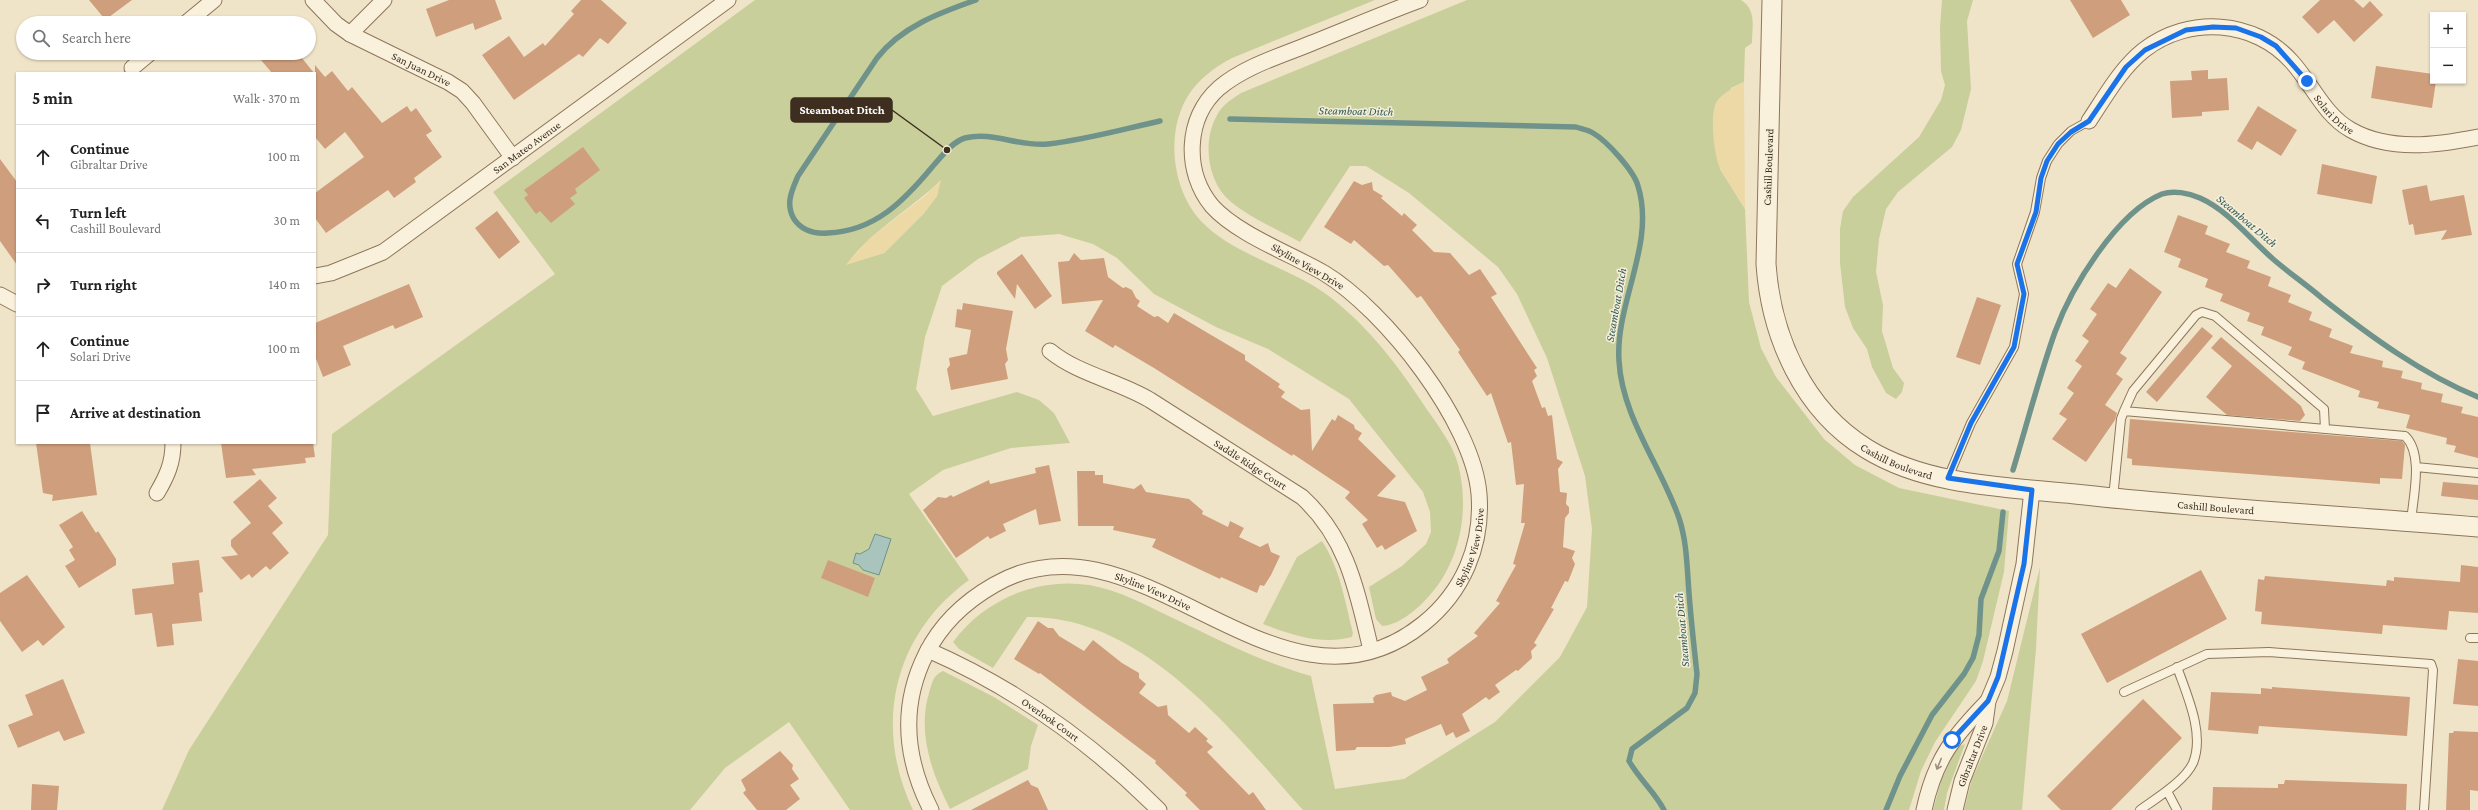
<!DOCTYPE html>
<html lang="en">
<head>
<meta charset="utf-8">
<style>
	body { margin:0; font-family:"Crimson Pro",serif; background:#f6f6f6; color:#222 }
	.controls { position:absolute; right:12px; top:12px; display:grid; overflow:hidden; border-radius:0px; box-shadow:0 1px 3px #0004 }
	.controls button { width:36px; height:36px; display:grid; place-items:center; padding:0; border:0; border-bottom:1px solid #e0e0e0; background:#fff; color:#222; font:20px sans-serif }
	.stop { position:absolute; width:12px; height:12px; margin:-9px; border:3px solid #1a73e8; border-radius:50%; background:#fff }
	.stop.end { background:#1a73e8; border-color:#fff; box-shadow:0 1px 4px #0008 }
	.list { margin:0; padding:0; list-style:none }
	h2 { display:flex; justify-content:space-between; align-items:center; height:52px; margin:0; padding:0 16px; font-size:17px }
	h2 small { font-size:13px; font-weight:400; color:#767676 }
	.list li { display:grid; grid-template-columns:26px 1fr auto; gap:12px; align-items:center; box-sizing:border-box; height:64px; padding:0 16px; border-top:1px solid #e0e0e0 }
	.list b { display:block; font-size:15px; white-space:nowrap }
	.list p { margin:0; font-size:13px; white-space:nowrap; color:#767676 }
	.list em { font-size:13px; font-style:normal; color:#767676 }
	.icon { flex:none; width:22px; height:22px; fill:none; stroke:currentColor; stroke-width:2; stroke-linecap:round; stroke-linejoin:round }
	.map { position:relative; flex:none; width:2478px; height:810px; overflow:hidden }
	.search { position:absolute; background:#fff; box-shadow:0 1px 3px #0004; left:16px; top:16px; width:300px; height:44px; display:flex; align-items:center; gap:10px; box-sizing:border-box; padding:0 14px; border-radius:22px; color:#767676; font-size:15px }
	.panel { position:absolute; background:#fff; box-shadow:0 1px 3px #0004; left:16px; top:72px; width:300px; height:372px; border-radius:0px }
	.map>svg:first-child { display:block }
</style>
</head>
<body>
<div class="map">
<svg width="2478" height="810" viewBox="0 0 2478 810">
	<rect width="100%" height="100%" fill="#f0e4c8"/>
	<path fill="#c9cf9b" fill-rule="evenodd" d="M755,0H1375L1237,56C1220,63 1204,75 1192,90C1164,127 1171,189 1201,221C1233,255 1289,267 1326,294C1369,326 1399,367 1428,411C1439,427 1453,445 1458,464C1467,498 1464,537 1448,568C1438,590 1407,625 1382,626L1376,619L1369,587L1402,566L1426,544L1431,532L1430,512L1423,492L1349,399L1268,349L1216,327L1154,294L1117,258L1093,244L1059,234L1021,237L978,259L942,286L925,337L916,389L933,416L1017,392L1039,400L1054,413L1070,443L1011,448L943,470L909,494L969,580C893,635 873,726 913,810H850L789,722L725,768L690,810H162L189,750L328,535L332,434L555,274L493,192ZM940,181L937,196L924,213L884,253L847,264C872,230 910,210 940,181Z
		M1467,0H1741C1757,10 1752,27 1752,43L1745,48L1744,82L1731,88L1720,169L1745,209L1749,302L1761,348L1776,377L1824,439L1855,465L1899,488L2009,511L2004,572L1983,661L1976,681L1935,742L1921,771L1909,810H1303C1233,732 1143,615 1027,617L993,668L959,649L953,642C984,600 1037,577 1089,585C1120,590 1149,607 1177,620C1221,641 1264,663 1311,676L1335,789L1404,779L1495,722L1560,657L1587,607L1592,529L1585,476L1547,358L1517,294L1498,267L1409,193L1366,166H1350L1300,242C1277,229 1252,219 1231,202C1207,182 1202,142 1217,115C1222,105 1232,99 1241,93Z
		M1942,0H1973L1967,21L1971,89L1961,130L1952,147L1898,192L1886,209L1879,239L1876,272L1883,305L1882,331L1893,368L1904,383L1902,392L1896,399L1886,393L1872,367L1867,349L1853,328L1845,307L1840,263V229L1843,211L1853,197L1919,137L1941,100L1945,85L1941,71L1940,28Z
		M1322,541C1340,568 1345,602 1353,633L1352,637C1321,645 1292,635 1263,624L1297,557Z
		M2040,567L2036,649L2022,810H1964L1972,779L2007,701Z
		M943,671L994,697L1038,725L1031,746L1028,769L950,809C932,774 917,733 929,693C932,683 933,675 943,671Z
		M1965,744L1947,793L1944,810H1933L1942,778L1957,747Z"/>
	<path fill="#ecd9a5" d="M1744,82L1745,209C1737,196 1729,183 1721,170C1714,158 1709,113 1717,101C1724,92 1735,87 1744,82Z
		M941,180L937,196L924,213L884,253L846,265L870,238L925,196Z"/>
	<path fill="#a9c4bc" stroke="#6f938a" d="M875,534L891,539L879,575L863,570L859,565L853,563L856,553L860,554L869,549Z"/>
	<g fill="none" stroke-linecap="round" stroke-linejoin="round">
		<path stroke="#6f938a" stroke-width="5.5" d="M976,0C939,13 901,27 877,58L798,176C792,190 785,204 794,219C802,231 814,234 828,233C875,231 904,201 933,166C942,156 952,142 965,138C992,131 1019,147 1048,144C1085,140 1124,129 1160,121
			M1230,119L1576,127C1582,129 1588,130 1593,133C1607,141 1634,171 1638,186C1656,244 1615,303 1619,361C1622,417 1661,466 1679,518C1687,542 1687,568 1689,593C1691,620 1694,647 1697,674L1695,693L1687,708L1632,749L1629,761C1639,779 1655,792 1664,810
			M2013,470C2027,424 2039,377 2055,332C2071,288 2117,212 2162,194C2173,190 2189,193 2200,198C2229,211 2250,239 2273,259C2289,273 2307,285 2323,299C2370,336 2422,374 2478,397
			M1886,810L1900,776L1932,715L1964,674L1973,658L1979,635L1981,599L1999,551L2003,512"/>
	</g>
	<path fill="#cf9f7d" d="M89,0H132L109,17H103Z
		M449,0H495L502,19L475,30L473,23L436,37L426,9Z
		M581,0H601L627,23L608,44L600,38L583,57L579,54L514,100L482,55L509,36L524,57L543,43L545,46L574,14L571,11Z
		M2070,0H2121L2130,15L2093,38Z
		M2320,0H2354L2363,8L2370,1L2383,15L2354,42L2334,20L2318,34L2302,17Z
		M255,53H298L314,73H272Z
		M315,65L325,77L332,71L348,91L352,87L382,123L407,106L411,112L416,108L432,131L426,135L442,157L414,178L416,182L394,198L388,190L326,233L315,218V193L364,157L345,132L325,149L315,137Z
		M2376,66L2433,74V81H2436L2432,108L2371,98Z
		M2208,70V79L2227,78L2229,110L2202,112V116L2172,118L2170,81L2192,80L2191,71Z
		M2258,106L2297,130L2281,156L2257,141L2252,150L2237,141Z
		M583,147L600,170L575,189L577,193L570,198L575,204L551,223L540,211L536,214L524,198L528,195L524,190Z
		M0,159L17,182V265L0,241Z
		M2322,164L2377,176L2372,204L2317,194Z
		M1354,181L1362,185L1372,182L1373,190L1383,196L1381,198L1402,216L1404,213L1417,225L1412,230L1434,252L1450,253L1469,275L1480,269L1497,294L1491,297L1537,368L1534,370L1537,376L1532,381L1542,408L1545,407L1548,416L1552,415L1557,459L1563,462L1558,469L1560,492L1567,493L1566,504L1569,507V513L1565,518L1563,547L1575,551L1572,558L1575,564L1568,582L1565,581L1551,608L1554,609L1534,643L1537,645L1531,651L1532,658L1518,671L1516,670L1495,685L1500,692L1489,700L1486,697L1462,714L1470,731L1456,738L1453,732L1446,736L1441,724L1405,739L1406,744L1390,747H1357L1355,750L1336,751L1333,704L1374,703L1373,698L1376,695L1391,692L1392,696L1405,701L1427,690L1421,677L1449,663L1447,659L1478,636L1474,633L1500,603L1496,601L1516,565L1513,564L1525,523H1521L1524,484L1516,485L1511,442L1508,443L1491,393L1487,396L1458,352L1460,350L1421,296L1417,298L1388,265L1384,266L1354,240L1351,244L1324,227Z
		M2427,185L2430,201L2464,195L2472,235L2441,240L2447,230L2415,235L2413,224L2409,225L2402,190Z
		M497,211L520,242L499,259L475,228Z
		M2178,215L2208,226L2205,234L2230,244L2226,252L2250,261L2247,268L2271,277L2268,286L2291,295L2288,302L2312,312L2309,320L2332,329L2329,337L2353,346L2350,353L2383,361L2382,367L2403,371L2401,378L2422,383L2421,389L2443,394L2441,402L2463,407L2461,413L2478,417V458L2454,452L2456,446L2446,444L2447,438L2406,428L2410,415L2377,408L2379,402L2358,397L2360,391L2302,369L2305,362L2288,355L2292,347L2261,335L2264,327L2247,321L2250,313L2220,301L2223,294L2205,287L2208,279L2178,267L2181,259L2164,252Z
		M1074,253L1081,260L1104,258L1108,277L1123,288L1126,287L1132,290L1136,298L1140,301L1137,306L1154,317L1158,316L1168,323L1174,313L1245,355V360L1280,384L1278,387L1285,392L1281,397L1301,410L1310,409L1312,451L1332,419L1335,421L1338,415L1354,425L1355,429L1362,433L1358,439L1396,476L1377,496L1405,502L1417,531L1385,550L1382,545L1377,548L1362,524L1368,520L1345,498L1350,492L1293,454L1292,456L1154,368L1115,345L1113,348L1085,331L1103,300L1062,304L1058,262L1069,261Z
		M1022,254L1052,296L1035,309L1017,284L1015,299L997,274V272Z
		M2130,268L2162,292L2120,353L2127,358L2116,374L2123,379L2105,405L2117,413L2115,420L2086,462L2052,439L2067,419L2059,414L2074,393L2067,388L2082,366L2075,361L2089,341L2082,336L2097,314L2090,309L2108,283L2116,288Z
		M409,284L423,317L395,329L393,325L343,346L351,365L323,377L315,356V323Z
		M1977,297L2001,305L1980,365L1956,357Z
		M963,303L1013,311L1006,349L1008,360L1005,364L1008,379L951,390L947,369L950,365L949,358L967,354L971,330L955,327L957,309L962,310Z
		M2202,327L2213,336L2157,402L2146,392Z
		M2221,337L2301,406L2305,415L2300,421L2227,415L2206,397L2232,366L2211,348Z
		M2130,419L2402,441L2405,445L2402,479L2380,478V484L2132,465V459L2127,458Z
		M36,443H90L97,495L52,501L53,495L43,493Z
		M221,443H313L315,457L305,458L306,463L252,469L256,475L226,478Z
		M1049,465L1061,521L1039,525L1036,509L1003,524L1006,531L990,539L988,536L956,558L923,510L938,497L946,498L951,495L953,497L989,480L990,484L1036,473L1035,468Z
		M1077,471H1095V475H1103V483L1134,489L1141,484L1146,492L1189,499L1203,511L1202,514L1228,527L1230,521L1244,528L1239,537L1260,547L1268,543L1271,552L1280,556L1271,575L1264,586L1260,585L1257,593L1221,577L1220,579L1152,547L1156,539L1113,530L1114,526H1078Z
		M260,479L277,498L268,506L283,523L272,533L289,553L270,570L266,566L252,578L249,574L241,580L221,557L238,555L231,546V540L251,523L233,502Z
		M2443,482L2478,485V500L2441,496Z
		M82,511L96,533L98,531L116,559V565L79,588L65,566L75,560L69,550L73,547L59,525Z
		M199,560L203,592L199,593L202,621L172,624L174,645L157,647L152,613L135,615L132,589L174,584L172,563Z
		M828,560L875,578L868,597L821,578Z
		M2461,565L2478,567V613L2449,611L2447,630L2383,625L2382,634L2261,624L2262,612L2255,611L2258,579L2264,580L2265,576L2386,586L2387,580L2394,581V577L2460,582Z
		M2201,570L2227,619L2107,683L2081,634Z
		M27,575L65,627L43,646L38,640L22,652L0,621V593Z
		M1038,621L1048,628H1053L1059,636L1084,651L1093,640L1122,663L1139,673V678L1146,684L1139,693L1158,707L1167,705L1168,715L1189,733L1195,727L1208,739L1206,741L1213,747L1207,752L1249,795L1253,792L1266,810H1200L1185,795L1187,793L1155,763L1156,761L1040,673L1039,674L1014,659Z
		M2458,659L2478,661V706L2453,704Z
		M63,679L85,733L64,741L59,731L18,748L8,725L33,715L25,695Z
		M2272,687L2410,697L2407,736L2259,726L2258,734L2208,730L2211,692L2261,694V688L2272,689Z
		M2143,699L2182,738L2111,810H2061L2047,796Z
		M2454,731L2478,732V791L2470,790V810H2446L2449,733H2453Z
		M780,751L793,765L792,769L799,779L790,785L800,799L786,810H757L743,793L746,790L741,780Z
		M1028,780L1031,785L1038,788L1048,810H971Z
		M2285,780L2407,784L2406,810H2212L2213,787L2278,788V784H2284Z
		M32,784L59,786L57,810H31Z"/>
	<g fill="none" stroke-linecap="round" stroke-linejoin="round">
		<g stroke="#8d765c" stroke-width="10">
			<path id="service" d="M2124,411L2133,391L2196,315L2202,312L2215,316L2324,409L2325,429
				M2416,467L2478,473
				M1948,478L1971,423L2014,347L2024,294L2017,264L2035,212L2041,178L2047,161L2058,144L2071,131L2089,121
				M2113,498L2121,419L2124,411L2405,436C2424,454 2413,497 2411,522
				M2470,638H2478
				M2124,692L2207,654L2269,652L2431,664L2433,670L2424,810
				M2167,791L2177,810
				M2140,810C2155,799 2185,781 2193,763C2205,734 2187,695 2177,667"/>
		</g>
		<g stroke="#8d765c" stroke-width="17">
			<g id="minor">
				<path id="s1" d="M313,0L336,24L350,34L448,82L462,91L473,103L513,158"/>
				<path d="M186,23L214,0"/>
				<path d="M350,34L384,0"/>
				<path d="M132,68L150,53"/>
				<path id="s2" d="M2089,121C2105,97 2121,68 2144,50C2189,15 2255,20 2292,62C2312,84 2324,115 2351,130C2390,152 2437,145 2478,137"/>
				<path id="s3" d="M315,276L331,273L383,252L728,0"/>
				<path d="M0,295L17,304"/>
				<path id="s4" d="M1050,351C1078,374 1118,381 1150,400L1302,497C1348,539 1357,592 1371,650"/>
				<path d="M157,493C167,476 173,463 173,443"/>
				<path id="s5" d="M928,650C1015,688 1092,743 1159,810"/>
				<path id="s6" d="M931,810C905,759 900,706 926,654C941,624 966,601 994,585C1139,500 1278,740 1423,624C1463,592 1483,545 1479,494C1473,422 1385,310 1324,273C1291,254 1237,234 1212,206C1184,172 1185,118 1219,88C1244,67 1277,57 1307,45C1345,30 1382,14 1420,0"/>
				<path d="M1924,810C1935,759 1953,737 1988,701"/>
				<path id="s7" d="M1955,810L1962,781L1985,723L1988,701L1998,677L2005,651L2024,564L2032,490"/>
			</g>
		</g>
		<g stroke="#8d765c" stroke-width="21">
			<g id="tertiary">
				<path id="s8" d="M1772,0L1766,264C1771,336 1803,410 1867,449C1927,486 2006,487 2075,494C2209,509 2344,516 2478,527"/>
			</g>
		</g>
		<use href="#service" stroke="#faf1dc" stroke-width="8"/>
		<use href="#minor" stroke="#faf1dc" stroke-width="15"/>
		<use href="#tertiary" stroke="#faf1dc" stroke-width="19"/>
	</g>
	<defs><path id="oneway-shaft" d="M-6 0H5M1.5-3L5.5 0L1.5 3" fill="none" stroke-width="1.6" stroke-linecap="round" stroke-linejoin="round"/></defs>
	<use stroke="#9c907e" href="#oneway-shaft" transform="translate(1939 764) rotate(112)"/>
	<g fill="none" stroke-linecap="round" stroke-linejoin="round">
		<path stroke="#1a73e8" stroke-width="5" d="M1952,740L1988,701L1998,677L2024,564L2032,490L1948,478L1971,423L2014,347L2024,294L2017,264L2036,212L2041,178L2047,161L2058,144L2071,132L2089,121L2126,67L2145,50L2186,30L2213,27L2236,28L2261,37L2276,46L2307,81"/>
	</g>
	<g text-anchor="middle" stroke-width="3" stroke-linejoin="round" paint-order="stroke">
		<g font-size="11" fill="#3d2e20" stroke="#f7eed8">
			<text dy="4" stroke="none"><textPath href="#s1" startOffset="130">San Juan Drive</textPath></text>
			<text dy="4" stroke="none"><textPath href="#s2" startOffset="321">Solari Drive</textPath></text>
			<text dy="4" stroke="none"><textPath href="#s3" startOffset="250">San Mateo Avenue</textPath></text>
			<text transform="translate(1768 167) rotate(-88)" y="4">Cashill Boulevard</text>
			<text transform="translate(1308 266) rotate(30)" y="4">Skyline View Drive</text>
			<text dy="4" stroke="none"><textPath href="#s8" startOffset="515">Cashill Boulevard</textPath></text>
			<text dy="4" stroke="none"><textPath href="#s4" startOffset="231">Saddle Ridge Court</textPath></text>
			<text dy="4" stroke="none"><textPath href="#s8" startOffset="839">Cashill Boulevard</textPath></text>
			<text dy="4" stroke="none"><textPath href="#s6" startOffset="810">Skyline View Drive</textPath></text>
			<text dy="4" stroke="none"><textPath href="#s6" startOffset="427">Skyline View Drive</textPath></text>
			<text dy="4" stroke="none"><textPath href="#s5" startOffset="141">Overlook Court</textPath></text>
			<text dy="4" stroke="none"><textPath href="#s7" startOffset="57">Gibraltar Drive</textPath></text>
		</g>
		<g font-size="12" font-style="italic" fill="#2f5d5a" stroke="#f7eed8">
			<text transform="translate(1356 111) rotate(1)" y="4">Steamboat Ditch</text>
			<text transform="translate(2247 221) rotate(40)" y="4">Steamboat Ditch</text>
			<text transform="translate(1616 305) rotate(-80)" y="4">Steamboat Ditch</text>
			<text transform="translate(1682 630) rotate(-95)" y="4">Steamboat Ditch</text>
		</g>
	</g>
	<path fill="none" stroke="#3d2e20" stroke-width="1.5" d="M947 150L892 110"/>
	<circle fill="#3d2e20" stroke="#f7eed8" stroke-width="1.5" cx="947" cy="150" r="4"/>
	<rect fill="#3d2e20" stroke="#3d2e20" stroke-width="1.5" x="791" y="98" width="101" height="24" rx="4"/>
	<g font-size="12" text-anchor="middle" font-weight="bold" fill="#fff">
		<text x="842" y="114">Steamboat Ditch</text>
	</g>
</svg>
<div class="controls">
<button>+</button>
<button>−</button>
</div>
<div class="stop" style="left:1952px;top:740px"></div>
<div class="stop end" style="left:2307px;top:81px"></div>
<div class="search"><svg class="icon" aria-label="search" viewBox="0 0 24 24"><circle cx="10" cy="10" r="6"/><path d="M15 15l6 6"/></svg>Search here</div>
<section class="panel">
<h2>5 min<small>Walk · 370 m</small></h2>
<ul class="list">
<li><svg class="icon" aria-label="ahead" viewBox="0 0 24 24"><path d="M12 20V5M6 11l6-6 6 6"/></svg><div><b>Continue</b><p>Gibraltar Drive</p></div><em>100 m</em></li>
<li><svg class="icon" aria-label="left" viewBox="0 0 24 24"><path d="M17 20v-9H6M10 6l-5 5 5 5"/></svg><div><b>Turn left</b><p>Cashill Boulevard</p></div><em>30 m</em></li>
<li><svg class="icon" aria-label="right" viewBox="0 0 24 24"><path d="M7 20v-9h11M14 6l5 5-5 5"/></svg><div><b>Turn right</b></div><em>140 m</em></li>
<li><svg class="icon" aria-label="ahead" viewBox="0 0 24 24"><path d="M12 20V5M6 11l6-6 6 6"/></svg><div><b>Continue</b><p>Solari Drive</p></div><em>100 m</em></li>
<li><svg class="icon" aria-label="arrive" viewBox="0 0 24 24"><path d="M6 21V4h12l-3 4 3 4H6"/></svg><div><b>Arrive at destination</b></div></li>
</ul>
</section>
</div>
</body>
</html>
